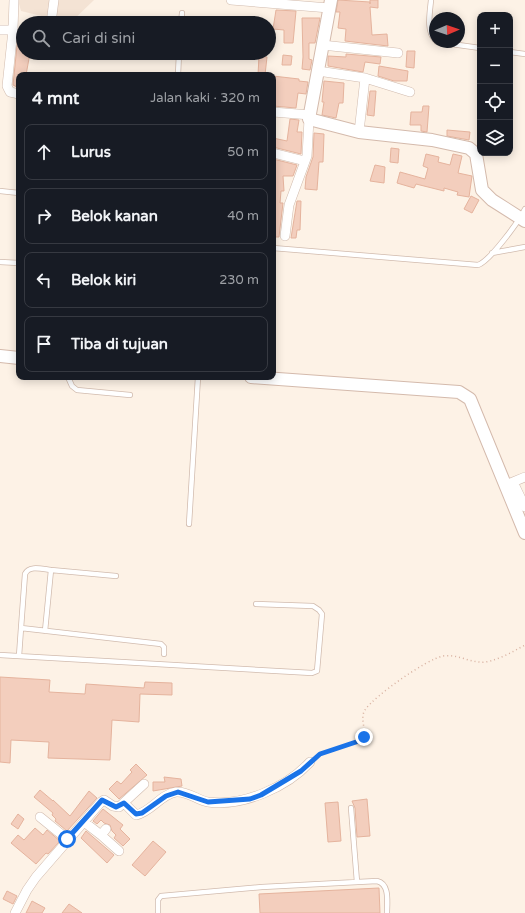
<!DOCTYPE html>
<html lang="id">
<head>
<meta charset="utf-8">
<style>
	body { margin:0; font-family:"Varela Round",sans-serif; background:#20242c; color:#f1f3f6 }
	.controls { position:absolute; right:12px; top:12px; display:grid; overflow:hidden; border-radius:8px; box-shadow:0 2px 10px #0003 }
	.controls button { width:36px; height:36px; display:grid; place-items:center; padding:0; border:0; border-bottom:1px solid #363941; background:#171b24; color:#f1f3f6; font:20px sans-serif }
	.compass { position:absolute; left:429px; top:12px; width:36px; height:36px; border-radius:50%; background:#171b24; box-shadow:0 2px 10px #0003; rotate:88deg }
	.stop { position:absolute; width:12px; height:12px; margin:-9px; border:3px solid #1a73e8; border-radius:50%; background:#fff }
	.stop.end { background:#1a73e8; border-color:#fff; box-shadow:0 1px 4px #0008 }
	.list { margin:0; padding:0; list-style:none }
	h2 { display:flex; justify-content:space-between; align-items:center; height:52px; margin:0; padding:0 16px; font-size:17px }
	h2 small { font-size:13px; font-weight:400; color:#9ea1a6 }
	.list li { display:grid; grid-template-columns:26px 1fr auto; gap:12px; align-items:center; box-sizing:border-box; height:56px; margin:0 8px 8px; padding:0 8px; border:1px solid #363941; border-radius:8px }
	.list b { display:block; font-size:15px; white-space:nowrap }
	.list em { font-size:13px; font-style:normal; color:#9ea1a6 }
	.icon { flex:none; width:22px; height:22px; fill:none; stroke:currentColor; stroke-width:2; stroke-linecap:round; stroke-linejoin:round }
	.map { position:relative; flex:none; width:525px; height:913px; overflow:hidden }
	.search { position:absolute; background:#171b24; box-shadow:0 2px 10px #0003; left:16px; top:16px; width:260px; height:44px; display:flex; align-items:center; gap:10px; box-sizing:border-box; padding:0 14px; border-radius:22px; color:#9ea1a6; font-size:15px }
	.panel { position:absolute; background:#171b24; box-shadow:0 2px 10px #0003; left:16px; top:72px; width:260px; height:308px; border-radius:8px }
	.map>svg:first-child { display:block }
</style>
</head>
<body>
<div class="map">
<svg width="525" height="913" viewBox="0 0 525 913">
	<rect width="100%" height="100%" fill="#fdf2e6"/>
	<path fill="#f4e3d4" d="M18,0H94L70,23L21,11Z"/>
	<path fill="#f3cebd" stroke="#e5b39d" d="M338,0L370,2V4V0H378V8L370,7L372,35L387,34L388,46L345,41L346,29L338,28L340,12H336Z
		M276,10L296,11L293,43H284V30L273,29Z
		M302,18H320L315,43H309V59L312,60L310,70L302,69L303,57Z
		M18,36L23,37V53H30L26,75L19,74V88L13,85Z
		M407,51H415L414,68L406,67Z
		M346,54L381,57L380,64L365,62L363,72L328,66V56L346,57Z
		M283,55L292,56L291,65H282Z
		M259,56L267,57L265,75H258Z
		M379,66L408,71L407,81H394L378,76Z
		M273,76L299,79V81L308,82L306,94L298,93L296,108L273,106Z
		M324,81L344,83L343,103H339L336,118L322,115L324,102H322Z
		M370,91H376L374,116L367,115Z
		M423,106H429L427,132L421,131V125H410L411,112H422Z
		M290,119L299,120L297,132H302L301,154L273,147V138L287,141Z
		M447,130L470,132L469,140L447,136Z
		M314,133L324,134L323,162H319L317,190L305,189L306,177L313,157Z
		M391,148L399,149L398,163L390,162Z
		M426,154L439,157L438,162L450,165L453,154L462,156L458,173L472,176L469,197L457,195L458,192L444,188V191L416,184L414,188L397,183L400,172L425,179L428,168L423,166Z
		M273,159L297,165L293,176H283L284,191H281L280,203H283L279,237H273Z
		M375,165L385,167L384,183L370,181Z
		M471,196L479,200L472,213L464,209Z
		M297,201H301L300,230H297L296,238H291Z
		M0,677L50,680L49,692L85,694L86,684L144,688L145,682L172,683V695L140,694L139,722L112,720L110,760L48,758L49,742L11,740L10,763L0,762Z
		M136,764L147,775L119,799L109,789L117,781L121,784L132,772L130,770Z
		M164,777L181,779L182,786L153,791V782H165Z
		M40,790L53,801V800L70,816L89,791L97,798L67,831L55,821L56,819L52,815L53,813L34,797Z
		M367,799L370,836L357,837L355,808L352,801Z
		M338,802L341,841L328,842L325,803Z
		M103,809L123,825L120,829L130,839L123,846L114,838L116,835L112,831L110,825L104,823L101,820L97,824L93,821Z
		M18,814L24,819L18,829L11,824Z
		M35,828L43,835L47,830L60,841L48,854L46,853L36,864L11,843L18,835L24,840Z
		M86,831L114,855L107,863L81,838Z
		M153,841L166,852L145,876L132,865Z
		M379,888L380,913H260L259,894Z
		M7,891L17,896L13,904L3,899Z
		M32,901L45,908L42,913H26Z
		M69,904L82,913H62Z"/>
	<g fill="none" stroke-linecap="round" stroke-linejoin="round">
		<g stroke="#d1bbae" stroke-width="6">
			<path id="lane" d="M431,0C430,12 426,31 435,40
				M181,23L182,13
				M437,42L480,48
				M510,52L525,54
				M178,75L179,53
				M0,191L19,193
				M273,248L478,265C490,261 519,221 525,209
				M492,253L525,247
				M0,262L19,263
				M68,377L72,386L77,390L130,395
				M189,524L198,377
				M51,570L116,576
				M21,628L25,574C29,565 42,569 51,570L45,631
				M0,655L312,673L317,671L322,614L319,610L313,606L256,604
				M19,656L21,628L161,644L164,647V654
				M351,808L357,882
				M158,913V900L161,896L262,887L377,881C390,884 387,902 387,913"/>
		</g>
		<g stroke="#d1bbae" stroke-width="10">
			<path id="street" d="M14,0L13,30L7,86L10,92L19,94
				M231,0L329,8
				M51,23L54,0
				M0,30H13
				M322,45L398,53
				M318,71L365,78L359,132
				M365,78L410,92
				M273,112L310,115
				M273,153L305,161
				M285,236L289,205L307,156L309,119
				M513,482L525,507
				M508,484L525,477
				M124,803L136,815C151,812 161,794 176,792C188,791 197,800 208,802C243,807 287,787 310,762
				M40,817L67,839
				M84,822L101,835L106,829
				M101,835L119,851
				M15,913L27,890L36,877L101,802L104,800L113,806L119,807L144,784"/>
		</g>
		<g stroke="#d4baac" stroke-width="14">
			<path id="secondary" d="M331,0L309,119L359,132L432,140L469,148L476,154L482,190L492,200L525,221
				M0,356L19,358
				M251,377L459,392L470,399L525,533"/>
		</g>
		<path stroke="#d8b1a0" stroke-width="1.5" stroke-dasharray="1 3" stroke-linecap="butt" d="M316,757L320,754L362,740C368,731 359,719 365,710C374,696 427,659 443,656C456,654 467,661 479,662C492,664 514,651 525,645"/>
		<use href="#lane" stroke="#fff" stroke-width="4.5"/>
		<use href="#street" stroke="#fff" stroke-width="9"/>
		<use href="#secondary" stroke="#fff" stroke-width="12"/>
	</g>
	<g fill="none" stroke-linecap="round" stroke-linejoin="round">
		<path stroke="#1a73e8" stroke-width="5" d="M67,839L102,800L116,807L124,803L136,814L142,813L166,796L178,792L208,802L250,799L261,795L301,771L320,754L362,740L364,737"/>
	</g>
</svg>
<div class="controls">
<button>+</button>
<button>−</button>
<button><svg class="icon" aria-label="locate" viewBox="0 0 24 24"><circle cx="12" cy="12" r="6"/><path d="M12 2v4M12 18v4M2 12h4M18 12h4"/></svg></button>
<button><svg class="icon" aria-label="layers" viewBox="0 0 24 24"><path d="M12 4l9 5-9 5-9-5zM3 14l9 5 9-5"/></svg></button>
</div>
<svg class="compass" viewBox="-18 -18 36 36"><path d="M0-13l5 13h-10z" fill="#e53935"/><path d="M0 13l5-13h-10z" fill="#9ea1a6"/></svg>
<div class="stop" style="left:67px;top:839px"></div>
<div class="stop end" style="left:364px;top:737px"></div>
<div class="search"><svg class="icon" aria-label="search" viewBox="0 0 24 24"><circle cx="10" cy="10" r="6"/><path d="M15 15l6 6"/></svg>Cari di sini</div>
<section class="panel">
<h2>4 mnt<small>Jalan kaki · 320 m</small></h2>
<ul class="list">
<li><svg class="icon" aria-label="ahead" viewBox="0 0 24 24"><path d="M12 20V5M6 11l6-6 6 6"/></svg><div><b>Lurus</b></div><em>50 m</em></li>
<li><svg class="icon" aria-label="right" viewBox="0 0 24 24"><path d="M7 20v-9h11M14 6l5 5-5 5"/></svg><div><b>Belok kanan</b></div><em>40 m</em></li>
<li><svg class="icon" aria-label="left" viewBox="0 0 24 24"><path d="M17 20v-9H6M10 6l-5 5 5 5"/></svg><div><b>Belok kiri</b></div><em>230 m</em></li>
<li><svg class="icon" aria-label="arrive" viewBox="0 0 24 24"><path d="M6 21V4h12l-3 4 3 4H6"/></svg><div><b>Tiba di tujuan</b></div></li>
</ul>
</section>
</div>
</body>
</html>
